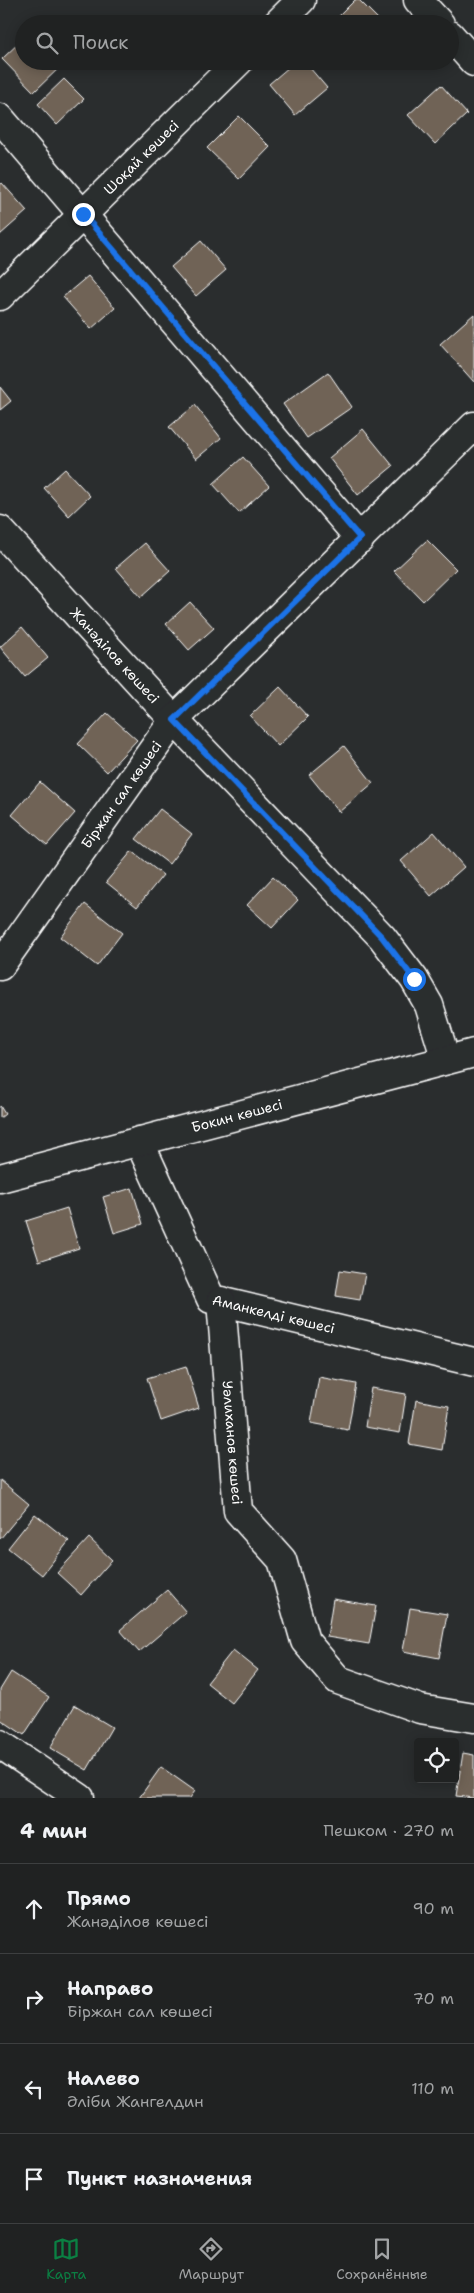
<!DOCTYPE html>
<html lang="ru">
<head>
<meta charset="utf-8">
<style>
	body { margin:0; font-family:"Shantell Sans",sans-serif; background:#282a2a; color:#f1f3f6 }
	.controls { position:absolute; right:15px; bottom:15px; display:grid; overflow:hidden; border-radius:5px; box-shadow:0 2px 12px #0003 }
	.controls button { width:45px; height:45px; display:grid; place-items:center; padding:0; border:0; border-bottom:1px solid #3d3f40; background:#202222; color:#f1f3f6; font:25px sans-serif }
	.stop { position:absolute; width:15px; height:15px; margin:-11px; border:4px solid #1a73e8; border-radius:50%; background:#fff }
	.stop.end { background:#1a73e8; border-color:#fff; box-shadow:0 1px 5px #0008 }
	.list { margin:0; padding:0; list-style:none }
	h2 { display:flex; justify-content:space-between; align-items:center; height:65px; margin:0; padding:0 20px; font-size:21px }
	h2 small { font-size:16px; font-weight:400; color:#a2a4a5 }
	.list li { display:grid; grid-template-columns:32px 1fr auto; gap:15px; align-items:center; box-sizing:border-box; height:90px; padding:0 20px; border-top:1px solid #3d3f40 }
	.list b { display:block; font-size:19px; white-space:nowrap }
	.list p { margin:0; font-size:16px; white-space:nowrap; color:#a2a4a5 }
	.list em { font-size:16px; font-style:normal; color:#a2a4a5 }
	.icon { flex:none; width:28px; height:28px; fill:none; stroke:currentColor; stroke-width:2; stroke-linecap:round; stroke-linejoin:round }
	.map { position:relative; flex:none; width:474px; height:1798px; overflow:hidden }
	.search { position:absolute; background:#202222; box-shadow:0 2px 12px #0003; left:15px; right:15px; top:15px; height:55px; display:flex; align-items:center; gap:12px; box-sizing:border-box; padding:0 18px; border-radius:28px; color:#a2a4a5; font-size:19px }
	.sheet { height:425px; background:#202222 }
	nav { display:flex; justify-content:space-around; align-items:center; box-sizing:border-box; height:70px; border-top:1px solid #3d3f40; background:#202222; font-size:14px; color:#a2a4a5 }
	nav a { display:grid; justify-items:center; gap:2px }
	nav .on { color:#0b8043 }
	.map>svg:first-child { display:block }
</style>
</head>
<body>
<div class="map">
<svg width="474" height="1798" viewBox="0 0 474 1798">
	<rect width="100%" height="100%" fill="#2a2d2e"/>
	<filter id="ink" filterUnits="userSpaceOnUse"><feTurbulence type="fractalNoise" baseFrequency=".02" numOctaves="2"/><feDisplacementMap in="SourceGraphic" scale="10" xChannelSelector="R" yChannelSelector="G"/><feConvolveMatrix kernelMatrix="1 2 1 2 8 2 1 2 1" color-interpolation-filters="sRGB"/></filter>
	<g filter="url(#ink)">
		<path fill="#706356" stroke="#fff" d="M355,0H359L383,24H331Z
			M24,38V61H60L63,64L34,92L2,59Z
			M296,61H304L327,88L295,115L269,84Z
			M64,79L84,99L57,125L38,104Z
			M441,85L467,114L435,144L408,115Z
			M239,116L270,147L239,179L207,148Z
			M2,183L27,211L0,235V185Z
			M201,241L226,270L196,296L171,267Z
			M88,276L115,308L91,329L63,297Z
			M474,314V382L440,344Z
			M328,372L352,407L307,438L283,404Z
			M0,387L11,401L0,410Z
			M195,405L221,438L196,459L169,427Z
			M363,429L393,466L358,495L329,458Z
			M243,457L269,486L239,513L213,484Z
			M65,469L90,496L69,516L44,488Z
			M427,540L456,569L423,601L394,571Z
			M145,543L170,571L141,597L116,568Z
			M190,602L214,628L189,650L166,624Z
			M22,627L48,658L25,677L0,647Z
			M280,687L308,717L278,746L250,716Z
			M107,713L137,740L107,772L78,744Z
			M344,746L373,783L339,812L309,775Z
			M40,782L75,813L47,845L12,815Z
			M160,809L192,834L169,864L136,839Z
			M434,832L464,867L431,896L401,861Z
			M132,851L163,875L137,907L106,882Z
			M273,877L298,900L272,928L247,905Z
			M85,904L122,933L97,966L60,937Z
			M0,1106L5,1114L0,1118Z
			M132,1188L143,1224L114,1233L103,1197Z
			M67,1208L79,1248L39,1261L26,1221Z
			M340,1270L365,1274L360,1300L336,1296Z
			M186,1366L199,1408L161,1421L147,1378Z
			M319,1377L356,1384L348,1430L311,1423Z
			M371,1388L406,1394L400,1433L365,1427Z
			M416,1400L449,1406L442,1450L409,1444Z
			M0,1480L29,1504L0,1539Z
			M35,1514L69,1541L42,1575L8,1548Z
			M89,1538L112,1560L81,1595L57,1573Z
			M167,1590L186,1612L139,1652L120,1630Z
			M333,1599L376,1606L369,1644L327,1637Z
			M410,1608L447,1614L439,1658L403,1651Z
			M233,1650L258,1670L232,1703L207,1683Z
			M11,1672L49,1697L24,1735L0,1719V1690Z
			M75,1705L112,1727L87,1770L50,1748Z
			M463,1753L474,1755V1798L456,1796Z
			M161,1767L195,1791L190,1798H139Z"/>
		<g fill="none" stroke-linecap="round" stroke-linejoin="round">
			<g stroke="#fff" stroke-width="31">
				<g id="minor">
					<path d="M418,0L440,24"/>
					<path d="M277,24L301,0"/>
					<path d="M450,35L474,62"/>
					<path d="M0,118L360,539"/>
					<path id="s1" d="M0,296L239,61"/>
					<path id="s2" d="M0,530L174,720L382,937L414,979L429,1005L446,1060"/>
					<path id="s3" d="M0,966L174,720L474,426"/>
					<path id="s4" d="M139,1141L211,1299L474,1362"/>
					<path id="s5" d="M0,1178L474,1053"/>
					<path id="s6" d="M221,1301L238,1511L282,1560L305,1641L338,1680L420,1709L474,1718"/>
					<path d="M0,1744L80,1798"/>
				</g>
			</g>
			<use href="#minor" stroke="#2a2d2e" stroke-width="28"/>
		</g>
	</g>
	<g fill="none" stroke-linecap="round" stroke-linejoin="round" filter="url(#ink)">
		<path stroke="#1a73e8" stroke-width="6" d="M83,214L360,538L174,720L382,937L414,979"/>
	</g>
	<g text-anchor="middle" stroke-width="5" stroke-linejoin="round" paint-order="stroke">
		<g font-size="14" fill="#fff" stroke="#2a2d2e">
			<text dy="5" stroke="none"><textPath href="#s1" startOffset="198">Шоқай көшесі</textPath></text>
			<text dy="5" stroke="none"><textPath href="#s2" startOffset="170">Жанәділов көшесі</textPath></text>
			<text dy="5" stroke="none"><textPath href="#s3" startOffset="210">Біржан сал көшесі</textPath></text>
			<text dy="5" stroke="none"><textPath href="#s5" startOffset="245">Бокин көшесі</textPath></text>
			<text dy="5" stroke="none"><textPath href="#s4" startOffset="238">Аманкелді көшесі</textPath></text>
			<text dy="5" stroke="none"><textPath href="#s6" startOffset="142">Уәлиханов көшесі</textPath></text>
		</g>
	</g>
</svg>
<div class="controls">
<button><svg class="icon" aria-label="locate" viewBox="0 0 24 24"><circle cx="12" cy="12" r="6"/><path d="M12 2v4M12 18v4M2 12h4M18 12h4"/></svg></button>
</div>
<div class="stop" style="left:414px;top:979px"></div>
<div class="stop end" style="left:83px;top:214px"></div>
<div class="search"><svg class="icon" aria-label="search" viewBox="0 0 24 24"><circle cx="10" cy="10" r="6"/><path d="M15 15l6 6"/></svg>Поиск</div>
</div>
<section class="sheet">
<h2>4 мин<small>Пешком · 270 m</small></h2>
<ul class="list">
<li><svg class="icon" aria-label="ahead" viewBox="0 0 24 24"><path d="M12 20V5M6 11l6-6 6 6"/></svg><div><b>Прямо</b><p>Жанәділов көшесі</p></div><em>90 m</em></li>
<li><svg class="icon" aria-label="right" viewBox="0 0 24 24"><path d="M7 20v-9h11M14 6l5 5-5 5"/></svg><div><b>Направо</b><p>Біржан сал көшесі</p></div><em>70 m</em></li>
<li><svg class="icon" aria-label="left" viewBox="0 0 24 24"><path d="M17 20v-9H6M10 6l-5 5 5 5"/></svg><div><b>Налево</b><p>Әліби Жангелдин</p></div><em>110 m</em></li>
<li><svg class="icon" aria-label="arrive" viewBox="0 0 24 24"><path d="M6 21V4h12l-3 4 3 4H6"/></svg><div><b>Пункт назначения</b></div></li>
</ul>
</section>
<nav>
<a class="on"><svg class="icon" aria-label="map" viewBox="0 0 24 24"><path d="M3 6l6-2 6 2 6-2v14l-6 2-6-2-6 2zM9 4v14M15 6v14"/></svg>Карта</a>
<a><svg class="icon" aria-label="directions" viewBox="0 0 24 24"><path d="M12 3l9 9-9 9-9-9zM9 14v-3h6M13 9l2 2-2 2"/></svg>Маршрут</a>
<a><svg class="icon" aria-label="saved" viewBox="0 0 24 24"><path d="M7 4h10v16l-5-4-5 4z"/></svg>Сохранённые</a>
</nav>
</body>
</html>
